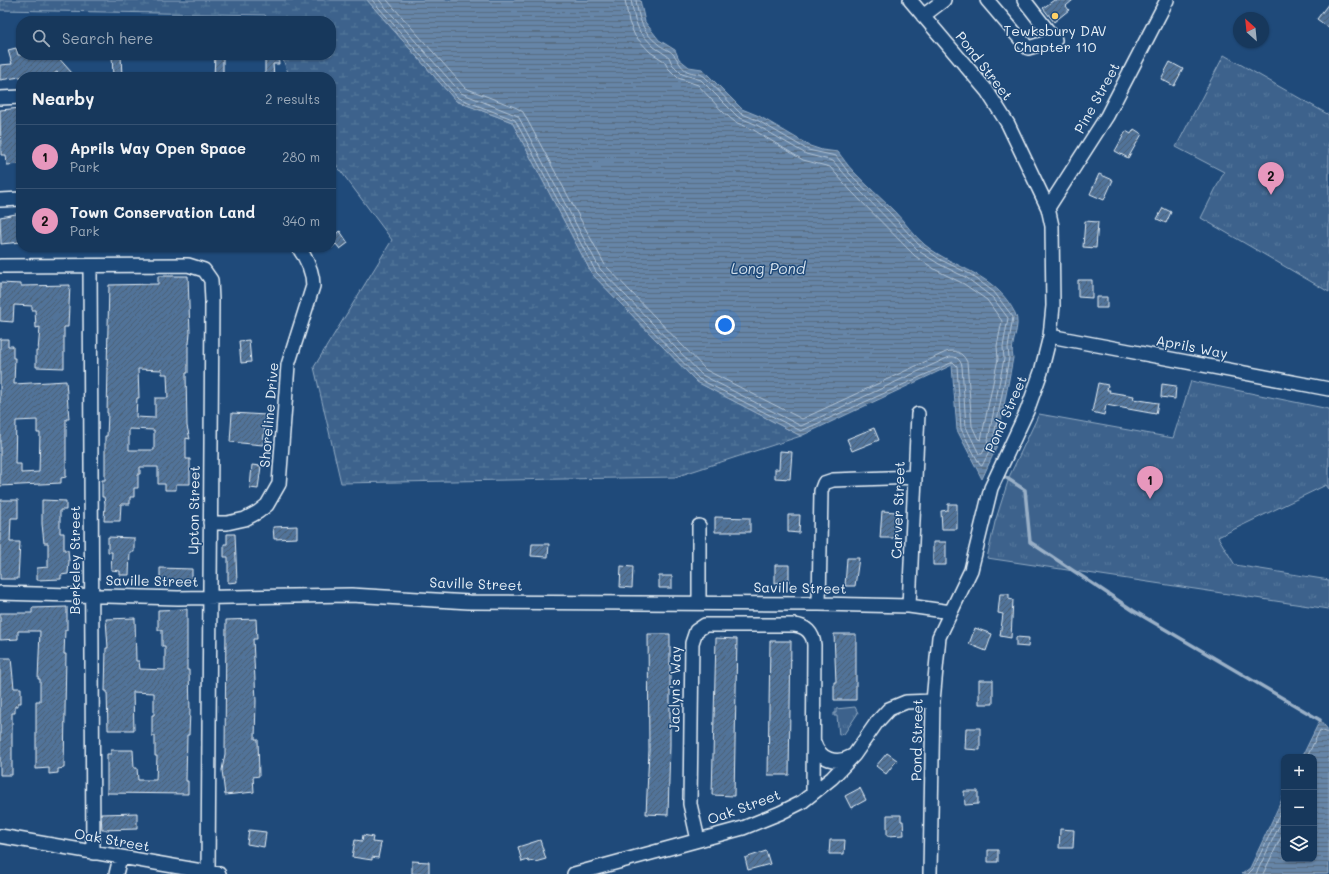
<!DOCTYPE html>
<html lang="en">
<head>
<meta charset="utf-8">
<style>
	body { margin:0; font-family:Mali,sans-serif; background:#203f62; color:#f1f3f6 }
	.controls { position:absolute; right:12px; bottom:12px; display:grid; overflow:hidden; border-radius:8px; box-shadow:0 1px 3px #0004 }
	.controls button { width:36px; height:36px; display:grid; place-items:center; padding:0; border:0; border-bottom:1px solid #365272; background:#17385c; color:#f1f3f6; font:20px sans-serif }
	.compass { position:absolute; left:1233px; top:12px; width:36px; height:36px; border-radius:50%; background:#17385c; box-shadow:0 1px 3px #0004; rotate:333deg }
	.you { position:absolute; left:725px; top:325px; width:14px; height:14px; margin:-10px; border:3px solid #fff; border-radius:50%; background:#1a73e8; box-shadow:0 0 0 6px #1a73e833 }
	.badge { display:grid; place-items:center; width:26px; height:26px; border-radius:50%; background:#e797bd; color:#111; font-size:13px; font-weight:700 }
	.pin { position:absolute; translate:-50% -33px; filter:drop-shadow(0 1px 2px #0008) }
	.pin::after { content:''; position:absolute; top:21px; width:14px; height:12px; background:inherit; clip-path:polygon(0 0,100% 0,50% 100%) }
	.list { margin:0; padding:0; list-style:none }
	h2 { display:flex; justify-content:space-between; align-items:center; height:52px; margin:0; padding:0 16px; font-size:17px }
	h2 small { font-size:13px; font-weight:400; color:#9eacbb }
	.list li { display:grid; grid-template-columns:26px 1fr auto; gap:12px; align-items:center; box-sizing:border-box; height:64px; padding:0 16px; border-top:1px solid #365272 }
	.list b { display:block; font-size:15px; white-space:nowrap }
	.list p { margin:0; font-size:13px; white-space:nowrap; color:#9eacbb }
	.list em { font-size:13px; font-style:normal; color:#9eacbb }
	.icon { flex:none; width:22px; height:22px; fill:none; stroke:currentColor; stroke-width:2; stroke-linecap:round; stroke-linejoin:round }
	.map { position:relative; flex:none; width:1329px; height:874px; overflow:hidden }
	.search { position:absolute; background:#17385c; box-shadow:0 1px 3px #0004; left:16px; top:16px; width:320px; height:44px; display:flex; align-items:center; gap:10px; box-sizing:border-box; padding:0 14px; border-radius:16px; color:#9eacbb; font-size:15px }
	.panel { position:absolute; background:#17385c; box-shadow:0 1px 3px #0004; left:16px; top:72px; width:320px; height:180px; border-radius:16px }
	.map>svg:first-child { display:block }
</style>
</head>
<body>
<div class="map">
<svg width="1329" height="874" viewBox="0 0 1329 874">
	<defs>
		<pattern id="grass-tufts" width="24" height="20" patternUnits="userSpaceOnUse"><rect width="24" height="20" fill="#3c628c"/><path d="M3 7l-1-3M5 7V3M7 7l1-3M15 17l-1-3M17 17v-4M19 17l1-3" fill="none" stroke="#58799d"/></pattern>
		<pattern id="wetland-marsh" width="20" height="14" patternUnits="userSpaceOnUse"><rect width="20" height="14" fill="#3c628c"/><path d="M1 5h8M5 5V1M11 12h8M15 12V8" fill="none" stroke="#58799d"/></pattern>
		<pattern id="water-rules" width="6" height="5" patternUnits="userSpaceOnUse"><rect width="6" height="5" fill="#6685a7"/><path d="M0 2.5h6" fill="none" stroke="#596d82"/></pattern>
		<pattern id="building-hatch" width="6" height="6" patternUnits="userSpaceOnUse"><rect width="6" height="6" fill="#517399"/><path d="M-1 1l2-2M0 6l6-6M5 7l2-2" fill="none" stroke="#4c5e72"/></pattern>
	</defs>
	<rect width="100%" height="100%" fill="#1f4a7a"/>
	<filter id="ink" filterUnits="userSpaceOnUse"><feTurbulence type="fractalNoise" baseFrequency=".025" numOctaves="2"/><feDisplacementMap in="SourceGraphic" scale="8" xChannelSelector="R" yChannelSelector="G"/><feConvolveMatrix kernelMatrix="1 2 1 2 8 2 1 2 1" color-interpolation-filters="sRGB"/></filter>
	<g filter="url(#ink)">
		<path fill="url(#grass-tufts)" stroke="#92aac2" d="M1224,55L1329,115V292L1201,218L1224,172L1176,147Z
			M1191,381L1329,409V489L1326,485L1218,537L1235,565L1329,580V609L987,558L995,522L1010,475L1039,414L1173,438Z
			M855,707L858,713L844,734L839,735L837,716H834V713H836V709Z"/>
		<path fill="url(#wetland-marsh)" stroke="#92aac2" d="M0,0H367L456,101L512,122L592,274L697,382L801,436L675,477L341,483L314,367L392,240L331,158V77H290L281,55H331V21H268L265,15L0,10Z"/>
		<path fill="url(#water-rules)" stroke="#9ab0c7" d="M367,0H640L645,22L659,40L675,50L679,59L689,67L702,69L742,109L759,116L810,146L822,150L838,152C843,158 847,165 853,171C866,185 881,198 894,211C905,222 913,235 925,245C956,270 994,272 1015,313C1022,327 1009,343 1013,358L996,448L982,479L957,430L952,365L801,436L697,382L592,274L512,122L456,101Z
			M1320,720L1329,731V874H1242L1250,868L1284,795V859H1314V757H1302Z"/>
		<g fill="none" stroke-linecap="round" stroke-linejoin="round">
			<path stroke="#b4c6d8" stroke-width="1" d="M372,0L458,98L515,120L596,272L699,379L801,431L953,362L957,366L961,429L980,465L982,466L992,446L1009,358L1008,348L1013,317L994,292L970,274L941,260L918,244L891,214L849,173L836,156L808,150L757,120L740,113L705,77C699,72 693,74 687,71C680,67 678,59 673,54C670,50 662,48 658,44C643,33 638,17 636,0
				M379,0L461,93L518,116L600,269L702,375L801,426L947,358C954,355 960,358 962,366L966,427L979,454H982L987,445L1004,359L1003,347L1008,318L993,298L967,278L939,264L920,252L856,187L833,161L806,154L755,124L738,117L701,80L682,74L672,64L669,57L654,47L640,32L635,20L631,0
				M387,0L465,88L517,108L523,112L605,265L706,370L802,419L946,352C955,349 963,353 967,362L972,426L978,439L981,440L998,359L997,346L1002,321L987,300L964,284L936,270L915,256L851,191L830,167L803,160L752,129L735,122L723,112L698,85L678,78L668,68L664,61L650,52L635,36L629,22L625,0
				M1307,757L1320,730L1329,733
				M1248,874L1253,869L1284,805
				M1256,874L1284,816
				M1263,874L1284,831"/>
			<path stroke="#9ab0c7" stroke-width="3.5" d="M1005,477L1025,490L1030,542L1134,611L1320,720"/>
		</g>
		<path fill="url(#building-hatch)" stroke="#e8f1f8" fill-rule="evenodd" d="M1054,0H1073L1066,6L1069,10L1054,22L1043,8Z
			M1329,3V28L1317,19Z
			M16,48L18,55H56L72,73L68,77H62L57,72L49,77H20L0,80V65L12,64L8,50Z
			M112,55H121L122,77H113Z
			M215,55H223V77H214Z
			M265,55H278L279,64H273L274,77H265Z
			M1170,62L1183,69L1174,86L1161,79Z
			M21,108V164L7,165L6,155H1L0,110Z
			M1134,129L1142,134L1128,158L1115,151L1126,131L1131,134Z
			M1099,174L1113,180L1104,200L1090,194Z
			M1163,208L1171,212L1166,223L1157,219Z
			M21,213V242L1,244L0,217Z
			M1085,221L1098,222L1096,248L1083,247Z
			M340,231L348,243L340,249L336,244L331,248V237Z
			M158,276H188L190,333L189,344H188V373H186L187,426L190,439L186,438V459H190V484H176V490H165V484H158V467H140V474H138V488H134V497H130V504H121L120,521H104L105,504L104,497H102V480H105V436H107L108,413H107L108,368H107L109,285L158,284ZM138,369L162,370V374H167L168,398H155V418L136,417L137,398H139ZM129,429L154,430V450H129Z
			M1078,280H1092V298L1078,297Z
			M0,283L21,284V286L70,285L68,327H64V368L36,367V351H38L40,327L36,328L35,310H32V306L14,305L13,322L0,321Z
			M1096,297H1107V308H1096Z
			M0,339H8V346H13V358H15L14,384L66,381L69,419H66V477L61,478V483L0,486ZM37,420V433H40L39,472L21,473V464H15L16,421Z
			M249,340L251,362L241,363L239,341Z
			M1098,383L1108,385L1107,390H1110L1109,392L1134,396L1133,399L1158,403L1156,414L1106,405L1104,415L1092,412Z
			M1162,384L1176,386L1175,399L1161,397Z
			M232,413L266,415L263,445L230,442Z
			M874,428L879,440L852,451L847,439Z
			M780,451L792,452L790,479L775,478V469H779Z
			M252,465L261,466L258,489L250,488Z
			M0,500H18V518H11L10,542H20L18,579H0Z
			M42,500L66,501V510H60V533H64V550H68L69,561L68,574L61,575V579L37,580V568L48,567V543H44L42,524Z
			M948,504H957V529H942L941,511L948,510Z
			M882,511L897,512L895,538H880Z
			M788,515H800L799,533L788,532Z
			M715,517L750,518V532H715Z
			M297,526V538L274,539L273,527Z
			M227,534H235L237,582L228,583V557H224V544H227Z
			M108,537L134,538V552H130L129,575H120V571L111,570L112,552H108Z
			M933,542H946V565H933Z
			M532,544H549L548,557L531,556Z
			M847,558H859L855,586H845Z
			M775,565H789V582L775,583Z
			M621,566L633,567L632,588L620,587Z
			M160,568L192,569V582H160Z
			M659,576H672V588H659Z
			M1000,594H1009V599L1013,600L1011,638L1000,636L1003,614L998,613Z
			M67,607V630H65L64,654H66L64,768L58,769V773L49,774V768L36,769V701H40V679H38L40,631H18V639L0,640V613H32V608Z
			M187,609V670H189L190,711L189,735H187L186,781H188V794L107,793V754H111V750H133L134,768H137L138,780H156L157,756H155V736H152V715H154V693L133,692L134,730H108L107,691H105L106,648H108L106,619L135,618L136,661H139L140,669L165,670V646H162V630H158V610Z
			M256,619L257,639H253L256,701L255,739H258L259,776L253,777L254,792L225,795L222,770L225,754L226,620Z
			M975,628L992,634L986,651L969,644Z
			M648,634H670V745L668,815L646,814L649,750Z
			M834,634H856V700H834V682H836Z
			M1016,637L1029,638L1028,647L1016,646Z
			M716,638L737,639L734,796L712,795Z
			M770,641H791L789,775H768Z
			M0,658H11L14,688H21V703H18V706H15V713H12V775H0Z
			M979,680H993V704H979Z
			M966,728H980V750L965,749Z
			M887,753L897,760L886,774L876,766Z
			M860,788L866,800L851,808L845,796Z
			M964,791H978V804L965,805Z
			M137,813V829L102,830L101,814Z
			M887,815H901V821H903L904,835L887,836Z
			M1060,829L1074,830L1073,848H1059Z
			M249,830L266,832L264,847L247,844Z
			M363,835L373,837L372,842L381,843L378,858L372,857V860L352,857L355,840L362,841Z
			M540,840L546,859L535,862L534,861L529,862L528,860L522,862L518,847Z
			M830,840H845L844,854H829Z
			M988,850H998V862H988Z
			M766,851L770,864L748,870L745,858Z
			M412,861L429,862V874H412Z"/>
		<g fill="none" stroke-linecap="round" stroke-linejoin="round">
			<g stroke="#e8f1f8" stroke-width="16">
				<path id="minor" d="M910,0L987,91L1008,124L1048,208L1052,226L1053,306L1050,336L1041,372L1027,411L991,488L971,570L939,637L933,701L930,874
					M987,0L1028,48L1055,40L1024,0
					M923,16L944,0
					M0,98L21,97
					M0,200L21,199
					M1048,208L1107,116L1167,0
					M0,266L188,265L204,270L211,280L212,301L208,873
					M90,266L93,853
					M1050,336L1329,389
					M210,523H227L245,519L258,512L267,505L279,484L288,365L313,286C313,271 307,259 298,247
					M0,593L178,598L351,595L469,602L819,604L909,606L951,612
					M699,603V526
					M819,604L821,491L824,483L833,480L915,477
					M909,606L918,414
					M814,742C819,760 837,765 852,756
					M0,836L219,874
					M698,840L690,804L692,643L696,631L705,625H794C806,626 813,633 814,645L813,793
					M116,874L120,858
					M574,874L743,828L780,813L802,802L832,778L854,755L877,722L889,709L906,702L933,701"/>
			</g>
			<use href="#minor" stroke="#1f4a7a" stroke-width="13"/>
		</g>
	</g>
	<circle fill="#ffd166" stroke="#1f4a7a" stroke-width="1.5" cx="1055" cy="16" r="4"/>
	<g text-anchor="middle" stroke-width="3" stroke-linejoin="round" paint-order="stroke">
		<g font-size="14" fill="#e8f1f8" stroke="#1f4a7a">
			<text x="1055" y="36">Tewksbury DAV<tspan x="1055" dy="16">Chapter 110</tspan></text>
		</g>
		<g font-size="14" fill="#e8f1f8" stroke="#1f4a7a">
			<text transform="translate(984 66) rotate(52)" y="5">Pond Street</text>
			<text transform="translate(1097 98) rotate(-61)" y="5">Pine Street</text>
			<text transform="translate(1192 347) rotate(11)" y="5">Aprils Way</text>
			<text transform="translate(1006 414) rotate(-66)" y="5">Pond Street</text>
			<text transform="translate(269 415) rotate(-85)" y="5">Shoreline Drive</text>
			<text transform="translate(194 510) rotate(-89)" y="5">Upton Street</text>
			<text transform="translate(898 510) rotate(-88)" y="5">Carver Street</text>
			<text transform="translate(75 560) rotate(-90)" y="5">Berkeley Street</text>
			<text transform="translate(152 581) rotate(1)" y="5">Saville Street</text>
			<text transform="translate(476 584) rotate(2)" y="5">Saville Street</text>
			<text transform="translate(800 588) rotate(1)" y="5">Saville Street</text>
			<text transform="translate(675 689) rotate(-89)" y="5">Jaclyn's Way</text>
			<text transform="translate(917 740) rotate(-89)" y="5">Pond Street</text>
			<text transform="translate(744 807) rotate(-20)" y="5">Oak Street</text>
			<text transform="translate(112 840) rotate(10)" y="5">Oak Street</text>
		</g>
		<g font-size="15" font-style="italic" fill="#d4e1ec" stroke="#1f4a7a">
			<text x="768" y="274">Long Pond</text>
		</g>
	</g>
</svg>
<div class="controls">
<button>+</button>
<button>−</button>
<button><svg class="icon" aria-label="layers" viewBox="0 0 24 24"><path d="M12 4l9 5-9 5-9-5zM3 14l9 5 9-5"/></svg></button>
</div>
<svg class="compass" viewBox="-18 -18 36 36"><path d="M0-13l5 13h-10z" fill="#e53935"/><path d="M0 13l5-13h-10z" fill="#9eacbb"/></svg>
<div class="you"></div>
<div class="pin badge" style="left:1150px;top:499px">1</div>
<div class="pin badge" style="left:1271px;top:195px">2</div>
<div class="search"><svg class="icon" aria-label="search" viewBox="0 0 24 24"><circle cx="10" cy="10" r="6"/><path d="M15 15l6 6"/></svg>Search here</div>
<section class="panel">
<h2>Nearby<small>2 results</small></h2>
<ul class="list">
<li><span class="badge">1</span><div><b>Aprils Way Open Space</b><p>Park</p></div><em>280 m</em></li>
<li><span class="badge">2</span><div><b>Town Conservation Land</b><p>Park</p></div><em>340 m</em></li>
</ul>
</section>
</div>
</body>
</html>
